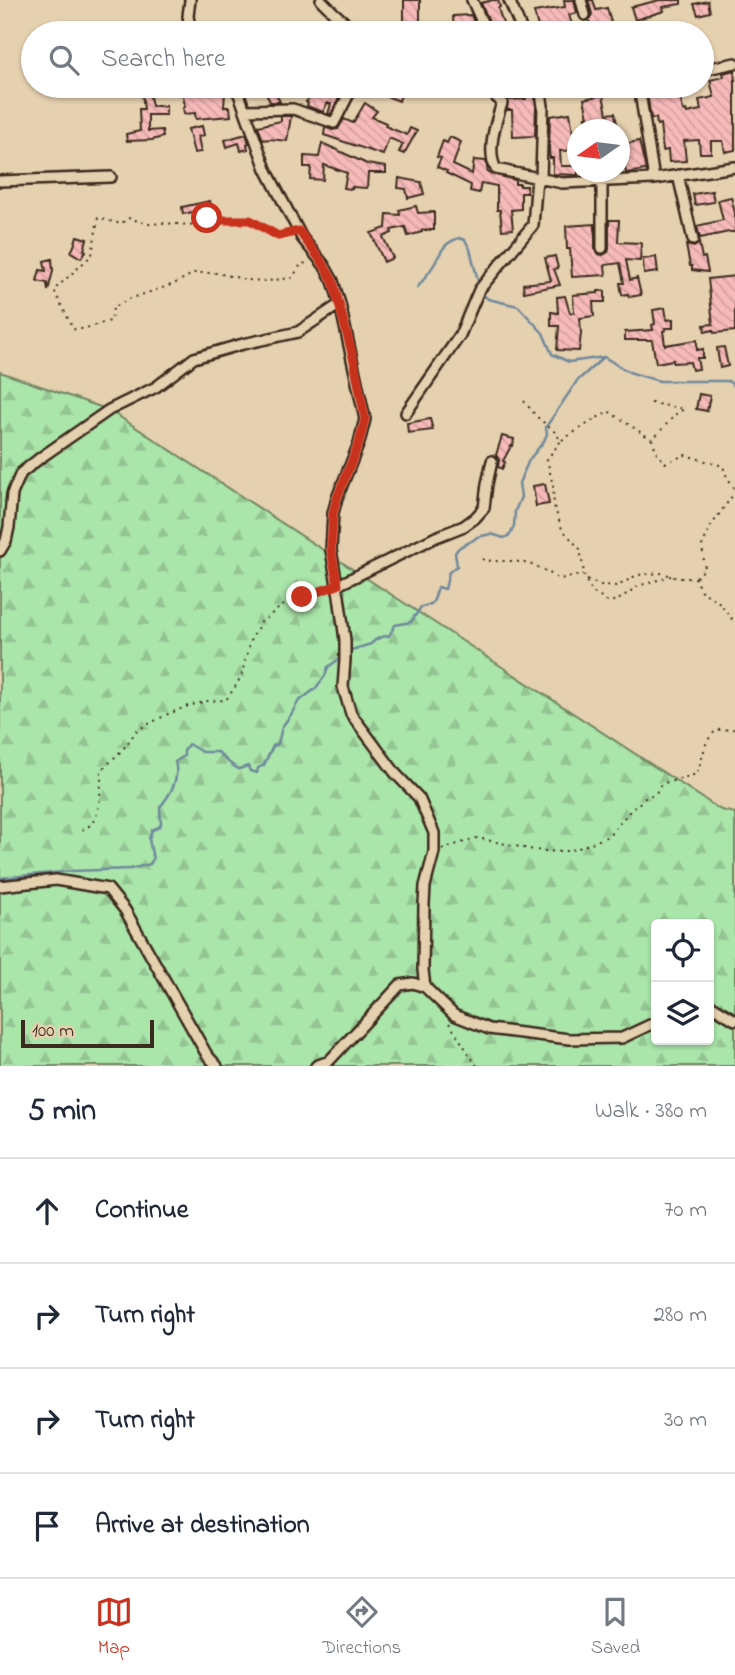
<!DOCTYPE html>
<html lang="en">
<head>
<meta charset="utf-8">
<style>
	body { margin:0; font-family:"Indie Flower",sans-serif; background:#f6f6f7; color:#1f2937 }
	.controls { position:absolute; right:21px; bottom:21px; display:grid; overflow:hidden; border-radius:7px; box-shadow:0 2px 5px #0004 }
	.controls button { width:63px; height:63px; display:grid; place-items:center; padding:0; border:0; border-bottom:2px solid #e0e1e3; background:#fff; color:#1f2937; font:35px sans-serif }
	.compass { position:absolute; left:567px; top:119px; width:63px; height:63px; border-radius:50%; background:#fff; box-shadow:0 2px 5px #0004; rotate:256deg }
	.scale { position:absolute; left:21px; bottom:18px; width:133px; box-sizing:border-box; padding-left:7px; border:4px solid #3b2a1e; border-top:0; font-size:19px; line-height:24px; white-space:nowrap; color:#3b2a1e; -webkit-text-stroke:5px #e5d0af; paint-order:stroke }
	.stop { position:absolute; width:21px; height:21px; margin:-16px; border:5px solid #c8321e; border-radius:50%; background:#fff }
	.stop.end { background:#c8321e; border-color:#fff; box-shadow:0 2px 7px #0008 }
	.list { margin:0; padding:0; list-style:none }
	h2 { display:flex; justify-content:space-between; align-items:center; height:91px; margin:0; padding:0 28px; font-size:30px }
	h2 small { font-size:23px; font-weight:400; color:#747a83 }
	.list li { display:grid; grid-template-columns:46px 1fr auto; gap:21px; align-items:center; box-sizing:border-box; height:105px; padding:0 28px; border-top:2px solid #e0e1e3 }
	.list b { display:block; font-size:26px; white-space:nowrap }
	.list em { font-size:23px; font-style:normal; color:#747a83 }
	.icon { flex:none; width:38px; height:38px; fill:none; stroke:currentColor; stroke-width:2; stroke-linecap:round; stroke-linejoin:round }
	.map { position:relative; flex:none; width:735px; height:1066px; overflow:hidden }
	.search { position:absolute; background:#fff; box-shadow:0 2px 5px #0004; left:21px; right:21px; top:21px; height:77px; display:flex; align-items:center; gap:18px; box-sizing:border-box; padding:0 24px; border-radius:38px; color:#747a83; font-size:26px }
	.sheet { height:511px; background:#fff }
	nav { display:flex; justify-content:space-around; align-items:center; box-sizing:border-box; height:98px; border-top:2px solid #e0e1e3; background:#fff; font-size:19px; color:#747a83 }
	nav a { display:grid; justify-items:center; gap:4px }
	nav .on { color:#c8321e }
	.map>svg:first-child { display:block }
</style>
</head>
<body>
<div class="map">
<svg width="735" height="1066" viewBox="0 0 735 1066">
	<defs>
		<pattern id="forest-firs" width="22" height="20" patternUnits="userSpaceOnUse" patternTransform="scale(1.75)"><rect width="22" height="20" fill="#aae5aa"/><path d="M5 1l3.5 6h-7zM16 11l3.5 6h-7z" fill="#93c592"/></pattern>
		<pattern id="building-back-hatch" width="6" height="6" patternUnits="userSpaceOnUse" patternTransform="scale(1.75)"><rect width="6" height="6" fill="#f6bab9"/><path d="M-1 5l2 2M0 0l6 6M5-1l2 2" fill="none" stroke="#d4a09f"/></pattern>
	</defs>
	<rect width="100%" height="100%" fill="#e5d0af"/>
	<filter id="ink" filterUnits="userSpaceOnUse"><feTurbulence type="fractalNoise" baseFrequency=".0143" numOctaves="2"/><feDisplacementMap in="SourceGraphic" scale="14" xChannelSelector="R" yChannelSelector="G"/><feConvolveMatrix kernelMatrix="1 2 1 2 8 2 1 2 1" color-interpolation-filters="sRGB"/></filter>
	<g filter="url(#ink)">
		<path fill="url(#forest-firs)" stroke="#728864" stroke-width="2" fill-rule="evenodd" d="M0,372L109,410L721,810L735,813V1066H0ZM656,924H709V1040H656Z"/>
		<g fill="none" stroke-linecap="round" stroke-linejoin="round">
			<path stroke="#708a9d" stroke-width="2.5" d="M417,288C423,280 430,272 435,263C442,250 444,243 459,238L465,240L470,249L479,285
				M480,292L488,299L518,306L543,333L552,354L569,362L604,357L629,372L659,381H728L735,386
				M348,651L371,644C376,638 381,636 389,636L395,625L411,622L421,607C437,604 433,600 438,587L445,589L449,572L457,566L455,553C461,542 470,545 477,537L491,534L504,538L510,535L514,526L515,511L521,497L519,483L529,460L544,441L547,434L546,427L577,381L604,357
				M0,878L72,871L130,869L150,864L153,859L149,839L152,830L159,827L161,824L160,807C170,795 180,778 175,762L184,756V751L188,744L202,752H218C225,759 230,765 239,769L248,766L250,771L257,773L258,768L264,765L273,746L278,744L282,727L292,713L298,702L315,689L325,676L328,667L339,659L341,655"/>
		</g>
		<path fill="url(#building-back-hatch)" stroke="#3b2a1e" stroke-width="2" d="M404,0H420V22H404Z
			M493,0H498L500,7L498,8L506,33H494L481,3Z
			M564,0H574L577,13L569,15L573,28L590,24L589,20L592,14L588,0H593L596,10L607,8L613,30L626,24L631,33H530L529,29L538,27L534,12L565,7Z
			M660,0H681V4L663,7L664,11L635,20L631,7Z
			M708,1L710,12L698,15L694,4Z
			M471,15L479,33H454L453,16Z
			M735,70V150L725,152L723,141H711V153H700L699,140L684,141L686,161L669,162L668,150L663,151L660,124L657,125L656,118L651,119L647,93L648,86H678L683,111L686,110L687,113L701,110L699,100L714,97L710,80L724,77L723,73Z
			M203,86L201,91L225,93L224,107H230L231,116L196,119L195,113L184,114L183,107H185L182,89Z
			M263,86H273L280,102H270Z
			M317,86H343L341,94L331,114H328L331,104L327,103L323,112L307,106L308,103L306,102Z
			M389,86H404L399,101L386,96Z
			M149,92L152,106H166V115H148V131L162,130L163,137L152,140L127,141L126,134L140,131L139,109H144L142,93Z
			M534,93L536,106L535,136L513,137L512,110H507L508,100L526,99L525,95Z
			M603,95L607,114L615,113L618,130H607L606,126L588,129L585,117H588L584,99Z
			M365,103L377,111L372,117L386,123L385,126L407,135L410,128L417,131L404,154L399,152L403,144L389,138L383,155L324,135L325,127L332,130L338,129L344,119L353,123Z
			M570,113L573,133L578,132V150L560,151L561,166H578V175L553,174V158H550L549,152L550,116Z
			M281,116H291L287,141L270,139L263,140L258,126L281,121Z
			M202,126L204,135L198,137L201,152L194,153L188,129Z
			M246,134L249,143L247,144L248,149L241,151L239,143L227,147L225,140Z
			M450,137L461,142L453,165L472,174L474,160L486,161L488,173L515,180V184H520V186H527V193H521V209L511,210L513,229L502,230L500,210H497V186L481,183L479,193L470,191L471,185L446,173L447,171L437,167L441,158L437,157L443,141L447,143Z
			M639,141L646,170L626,173L621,145Z
			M322,143L367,164L386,167V173H368L367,188L352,187V189L344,188L347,173L324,165L323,180L310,179L311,167H304V156L319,157Z
			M399,178L421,182L424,194L408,198L406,189L398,188Z
			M712,191L714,202L695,205L693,194Z
			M731,197L735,213V232H729L700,238L697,226L723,220L718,200Z
			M210,201L212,208L183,214L182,207Z
			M416,206L418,213L434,212V230H422V232L408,236L405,227L391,230L392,233L383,237L393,258L384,262L371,233L386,228L387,214L400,215L399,210Z
			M609,220H619L618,242L641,243L640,261L626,260L630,280L637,278L641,295L629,297L628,294L622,295L620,283H624L620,263L605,265L606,275L572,277L570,249H567L566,226L595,224V249L598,254L603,255L608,252L609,249Z
			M77,236L87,239L84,250L86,251L81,258L71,252L74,246Z
			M699,243L702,258L705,257L708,272L692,270V266H690L686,245L694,247Z
			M555,256L558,268L554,269L560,285L524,292L523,284L551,281L545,258Z
			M656,257L658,272L644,274L643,259Z
			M52,259L53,271L48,291L47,283L37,281L40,270L46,271L44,261Z
			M735,276V331L714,333L713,330L705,332L704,325L713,324L708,279Z
			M598,291H605V302H593L594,316L580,318L581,333L579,351L557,350L559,326H551V312L558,313L557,297L565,296L570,313L574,312L573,295L598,293Z
			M665,308L667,320L673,319V328H665L666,330L663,331L665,345L697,340V350L703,349V358H697L699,369L692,370L690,362L673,363V360L656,363L652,340H625V332L653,330L652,325L655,324L653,310Z
			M724,347L728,366L720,368L717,348Z
			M699,394L710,396L707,411L696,409Z
			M430,419L433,430L408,433L407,423Z
			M502,436L514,439L513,446H511L503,461L505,462L502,469L498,467L499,460L496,455Z
			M545,484L549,504L536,506L533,486Z"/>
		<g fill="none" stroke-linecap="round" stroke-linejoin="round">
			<g stroke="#3b2a1e" stroke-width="14">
				<path id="minor" d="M190,0L188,16L191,33
					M321,0L334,13L357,33
					M472,0L487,33
					M509,0L523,33
					M581,0L585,15
					M702,70L735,63
					M232,86L239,94L266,169L302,238L324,265L333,281L340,304
					M479,86L493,93L502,103C496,121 486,151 496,169L562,183L654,179L735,167
					M540,86L543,106L541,178
					M641,86L640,93L654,179
					M497,98L503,86
					M245,110L293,109L334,123L353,86
					M678,175L693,240
					M0,181L111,177
					M602,181V248
					M406,413L460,335L479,290L533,225L537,178
					M0,551L6,541L9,527L12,494L21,473L40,458L109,410L156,387L194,358L243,344L298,332L340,304L365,419L359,443L337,498L333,513L331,550L339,596L345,640V660L343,687L351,714L396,774L419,798L434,833V852L425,886L424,904L423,970L425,987L454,1015L489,1029L569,1039L622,1038L656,1022
					M338,585L436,537L464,526L475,518L484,508L487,484L492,461
					M0,886L56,880L108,889L125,910L207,1055L217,1066
					M709,1004L735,1020
					M316,1066L329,1061L400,985L413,983L425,987"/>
			</g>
			<path stroke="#3b2a1e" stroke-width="2" stroke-dasharray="2 5" stroke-linecap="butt" d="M291,233L278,236L250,220H222L207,218L190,225L164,223L149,224L128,218L121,224L98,218L92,255L54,290L73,329C83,331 99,323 111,321L113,308L129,299L174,284L194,273H217L248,280L267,281L292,278L302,263L310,264
				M524,401L536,416L555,432L561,441L547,459L553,486L554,506L562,529L580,549L585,579L592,592L608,602L618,600L638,586L671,576
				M651,403L684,409L676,414L652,440L657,453L665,463L685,455L723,466L725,473L735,490
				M562,440L608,411L651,439
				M482,559C492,562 500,561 510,561C529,562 543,568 558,579L573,577L582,574L583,576
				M696,577L705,569L702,546L711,526L735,492
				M587,580L601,585L618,586L637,575L663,573L677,578H695L700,590L720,603L735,623
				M82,830C86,828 90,826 92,823C101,813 101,784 101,771L124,748L137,730L168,714L188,706L208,701L226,700L235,687L241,677L250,641L261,622L282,606L295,602L302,597L330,588
				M442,849L477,838L534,850L561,852L576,849L609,836L629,812L645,798L656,793L661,784L697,774L707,741L716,730L735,729
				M449,1023L477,1066"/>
			<use href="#minor" stroke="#e5d0af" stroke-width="9"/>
		</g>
	</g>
	<g fill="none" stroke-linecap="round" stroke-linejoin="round" filter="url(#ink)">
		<path stroke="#c8321e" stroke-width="9" d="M207,218L222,220H250L278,236L299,231L324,265L333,281L354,361L365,419L359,443L337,498L333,513L331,550L338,585L302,597"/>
	</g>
</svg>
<div class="controls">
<button><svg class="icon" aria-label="locate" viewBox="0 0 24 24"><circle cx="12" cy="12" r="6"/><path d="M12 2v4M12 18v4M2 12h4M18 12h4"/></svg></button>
<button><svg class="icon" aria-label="layers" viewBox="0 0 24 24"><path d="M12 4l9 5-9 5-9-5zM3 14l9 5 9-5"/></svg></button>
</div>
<svg class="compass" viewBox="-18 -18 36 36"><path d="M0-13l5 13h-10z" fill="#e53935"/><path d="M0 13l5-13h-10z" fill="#747a83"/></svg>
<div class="scale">100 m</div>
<div class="stop" style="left:207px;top:218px"></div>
<div class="stop end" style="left:302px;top:597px"></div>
<div class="search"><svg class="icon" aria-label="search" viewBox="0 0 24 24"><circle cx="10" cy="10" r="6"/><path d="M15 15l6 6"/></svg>Search here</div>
</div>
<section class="sheet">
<h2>5 min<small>Walk · 380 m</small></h2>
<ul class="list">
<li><svg class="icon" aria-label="ahead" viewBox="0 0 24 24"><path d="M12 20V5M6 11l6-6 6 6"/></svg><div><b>Continue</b></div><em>70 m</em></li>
<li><svg class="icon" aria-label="right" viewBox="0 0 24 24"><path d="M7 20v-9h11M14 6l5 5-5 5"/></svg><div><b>Turn right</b></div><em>280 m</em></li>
<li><svg class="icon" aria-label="right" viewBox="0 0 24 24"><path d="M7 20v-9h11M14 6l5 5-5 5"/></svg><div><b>Turn right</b></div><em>30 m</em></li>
<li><svg class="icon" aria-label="arrive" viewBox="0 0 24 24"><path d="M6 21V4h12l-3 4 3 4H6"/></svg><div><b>Arrive at destination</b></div></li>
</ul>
</section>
<nav>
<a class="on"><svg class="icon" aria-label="map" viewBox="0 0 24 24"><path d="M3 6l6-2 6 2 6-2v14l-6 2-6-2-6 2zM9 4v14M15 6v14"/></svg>Map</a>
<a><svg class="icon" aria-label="directions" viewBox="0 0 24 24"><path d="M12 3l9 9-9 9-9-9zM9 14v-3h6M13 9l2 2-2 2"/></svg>Directions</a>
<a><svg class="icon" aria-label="saved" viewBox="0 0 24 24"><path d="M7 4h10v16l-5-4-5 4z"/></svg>Saved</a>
</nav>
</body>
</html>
